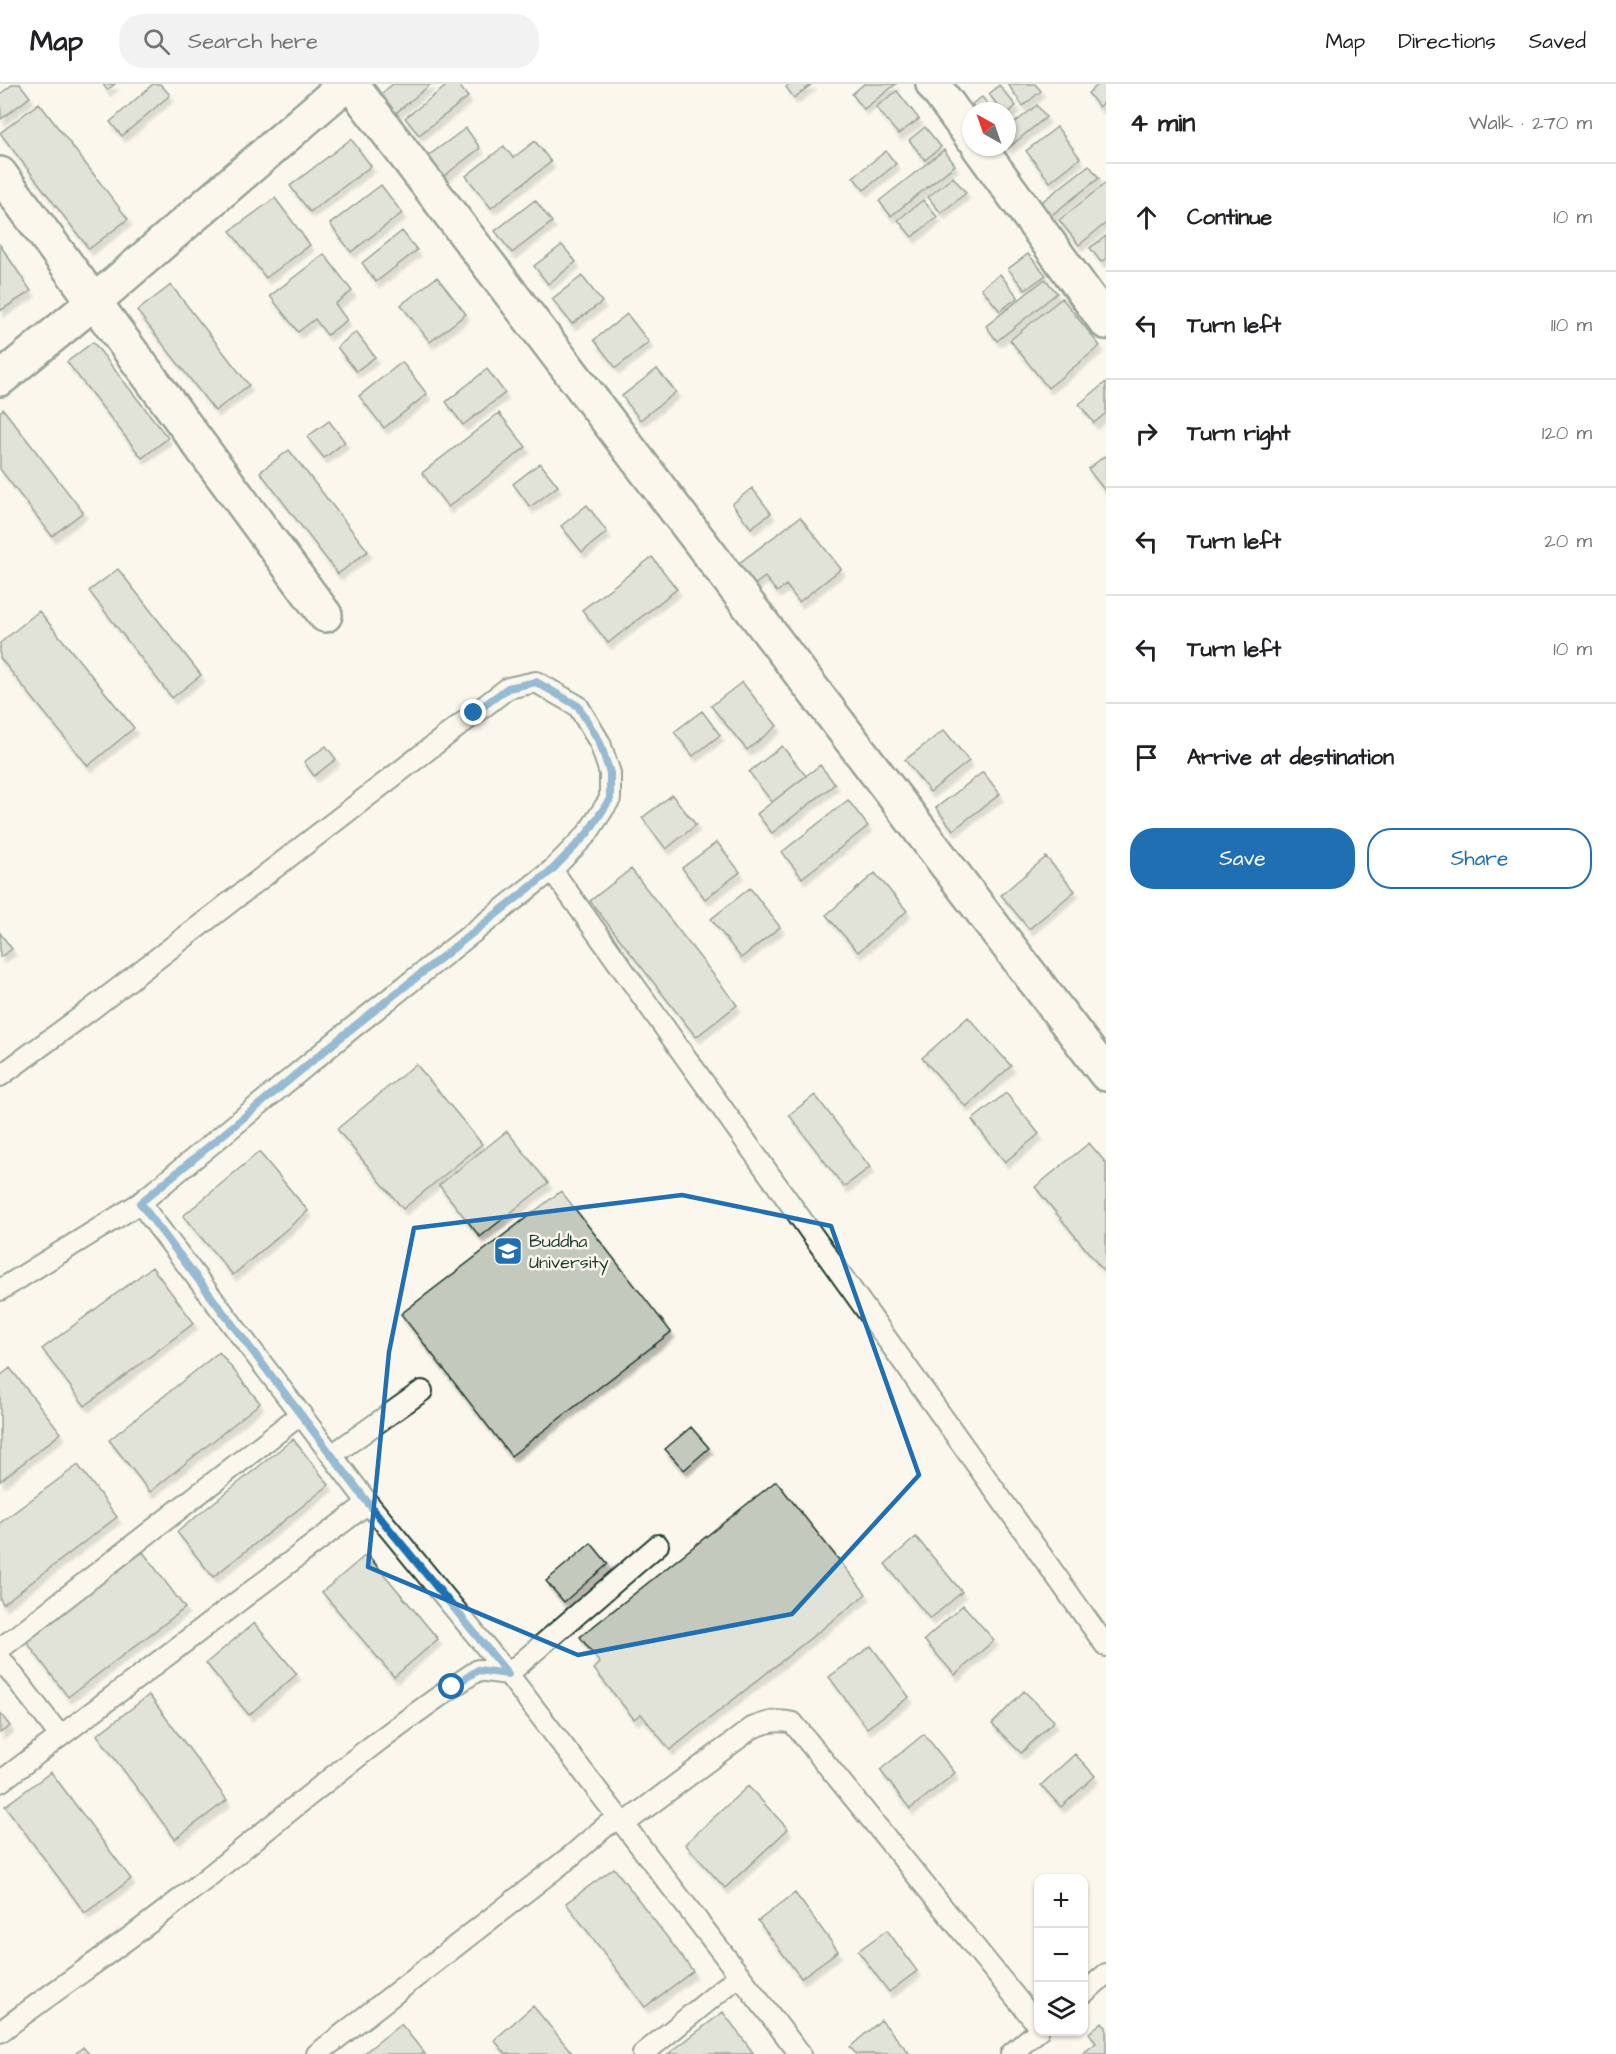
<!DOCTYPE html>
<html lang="en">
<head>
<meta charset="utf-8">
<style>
	body { margin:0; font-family:"Architects Daughter",sans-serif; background:#f2f2f2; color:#202124 }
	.controls { position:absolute; right:18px; bottom:18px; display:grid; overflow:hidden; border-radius:12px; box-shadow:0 2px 4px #0004 }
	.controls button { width:54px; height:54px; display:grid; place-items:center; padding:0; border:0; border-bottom:2px solid #e0e0e0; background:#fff; color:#202124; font:30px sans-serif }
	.compass { position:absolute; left:962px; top:18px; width:54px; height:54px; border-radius:50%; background:#fff; box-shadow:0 2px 4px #0004; rotate:320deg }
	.stop { position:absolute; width:18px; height:18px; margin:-14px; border:4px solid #1f6fb2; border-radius:50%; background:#fff }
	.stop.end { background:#1f6fb2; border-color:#fff; box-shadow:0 2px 6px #0008 }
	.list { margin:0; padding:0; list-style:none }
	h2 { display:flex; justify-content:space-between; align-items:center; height:78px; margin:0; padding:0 24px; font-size:26px }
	h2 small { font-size:20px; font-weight:400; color:#757577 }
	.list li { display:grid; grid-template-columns:39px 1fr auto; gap:18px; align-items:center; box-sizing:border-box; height:108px; padding:0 24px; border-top:2px solid #e0e0e0 }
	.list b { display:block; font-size:22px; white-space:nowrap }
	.list em { font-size:20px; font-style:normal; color:#757577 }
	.actions { display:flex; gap:12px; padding:18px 24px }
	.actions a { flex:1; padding:14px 0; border:2px solid #1f6fb2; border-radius:24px; text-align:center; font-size:21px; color:#1f6fb2 }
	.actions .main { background:#1f6fb2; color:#fff }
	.icon { flex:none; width:33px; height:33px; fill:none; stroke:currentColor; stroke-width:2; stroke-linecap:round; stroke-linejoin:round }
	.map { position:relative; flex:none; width:1106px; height:1970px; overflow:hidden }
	header { display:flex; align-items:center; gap:36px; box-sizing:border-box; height:84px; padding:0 30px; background:#fff; border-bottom:2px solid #e0e0e0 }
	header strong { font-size:28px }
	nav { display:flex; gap:33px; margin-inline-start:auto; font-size:21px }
	.search { width:420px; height:54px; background:#f2f2f2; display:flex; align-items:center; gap:15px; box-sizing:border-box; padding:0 21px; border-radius:24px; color:#757577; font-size:22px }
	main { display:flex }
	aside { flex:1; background:#fff }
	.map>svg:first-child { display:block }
</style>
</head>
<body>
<header>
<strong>Map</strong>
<div class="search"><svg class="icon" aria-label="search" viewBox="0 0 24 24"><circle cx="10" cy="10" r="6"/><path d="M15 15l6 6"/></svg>Search here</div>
<nav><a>Map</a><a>Directions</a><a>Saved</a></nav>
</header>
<main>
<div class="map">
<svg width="1106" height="1970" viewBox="0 0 1106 1970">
	<defs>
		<filter id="shadow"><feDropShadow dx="3.5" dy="6" stdDeviation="1.5" flood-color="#0004"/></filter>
	</defs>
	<rect width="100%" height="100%" fill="#fbf7ec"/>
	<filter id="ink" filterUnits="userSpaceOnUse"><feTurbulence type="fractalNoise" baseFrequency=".0167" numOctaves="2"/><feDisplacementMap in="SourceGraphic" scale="12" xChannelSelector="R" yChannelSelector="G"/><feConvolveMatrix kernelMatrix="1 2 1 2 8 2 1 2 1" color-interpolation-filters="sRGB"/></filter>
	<g filter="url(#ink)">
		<path fill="#c4c9be" stroke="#1f3d34" stroke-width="1.5" filter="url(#shadow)" d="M13,0H20L30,13L1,35L0,10Z
			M103,0H115L107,6Z
			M153,0H160L170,11L122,52L110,38Z
			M393,0H431L392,32L377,13Z
			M449,0H458L468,13L419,51L405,34Z
			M789,0H812L794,14L786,3Z
			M864,0H896L864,25L852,10Z
			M1008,0H1035L1041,7L1023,22Z
			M1099,0H1106V17L1099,23L1088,9Z
			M999,1L1016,22L1007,30V27H1002L989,10Z
			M897,7L919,35L898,50L876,23Z
			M982,13L994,27H977L972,20Z
			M39,19L128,135L89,165L0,49Z
			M1037,21L1046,33L1008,64L1007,45Z
			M925,43L941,63L925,76L909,56Z
			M1057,43L1080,74L1050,98L1026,67Z
			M466,44L480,64L444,92L428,72Z
			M351,55L371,82L310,128L290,102Z
			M535,57L551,78L491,124L466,92L504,62L513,74Z
			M944,66L955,81L891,132L879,117Z
			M886,67L896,80L864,106L853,93Z
			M1089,81L1099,94L1049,133L1039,120Z
			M953,93L966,109L941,129L928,113Z
			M1106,99V139L1079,161L1059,136Z
			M381,101L402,129L351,168L330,140Z
			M275,114L310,161L266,194L230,147Z
			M535,116L552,138L512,169L495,147Z
			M923,116L937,133L912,153L898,136Z
			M402,147L417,166L376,198L362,179Z
			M1106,152V174L1101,178L1090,164Z
			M0,161L31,207L0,227Z
			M562,161L576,178L548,200L534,182Z
			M324,170L352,207L335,220L347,236L327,251L315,235L298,248L270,212Z
			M1028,170L1046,191L1025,206L1008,185Z
			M1000,190L1018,213L1000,227L981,204Z
			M582,192L602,218L572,240L552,215Z
			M437,193L466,230L430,258L401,221Z
			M1045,195L1057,209L997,257L986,242Z
			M171,201L249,301L215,327L137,227Z
			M1062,214L1100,262L1048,304L1010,256Z
			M627,230L649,258L616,284L594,256Z
			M356,248L375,273L356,287L337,263Z
			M93,258L168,354L142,374L67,278Z
			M402,278L427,310L384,344L359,312Z
			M487,285L505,309L463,341L446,318Z
			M657,285L676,308L640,336L622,312Z
			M1106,298V329L1094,339L1079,320Z
			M3,325L83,428L52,452L0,385V328Z
			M499,329L526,363L448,423L422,389Z
			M329,337L345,358L324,374L307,353Z
			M289,366L368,467L338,490L260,388Z
			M1106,371V408L1088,385Z
			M540,379L558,402L530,423L513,400Z
			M752,404L771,429L751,444L732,420Z
			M587,421L607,448L582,468L561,442Z
			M800,433L841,485L799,518L786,501L777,508L765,493L754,501L738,480Z
			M652,473L677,505L608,559L582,526Z
			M118,485L201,591L172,614L89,507Z
			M39,527L134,644L88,682L0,574V559Z
			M742,598L777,642L747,666L711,622Z
			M702,627L720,651L693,672L674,648Z
			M944,646L969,677L930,708L905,676Z
			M326,662L336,675L314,692L304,678Z
			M782,662L806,692L772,718L749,688Z
			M820,681L835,700L772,749L757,730Z
			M983,688L1000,710L953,746L936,724Z
			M672,711L696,741L666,765L642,734Z
			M848,716L868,742L802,794L782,768Z
			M717,758L740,788L705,815L682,784Z
			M1046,773L1075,807L1029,845L1001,811Z
			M631,785L737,921L696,953L590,817Z
			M875,789L907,827L858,868L826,831Z
			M750,804L780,843L741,874L711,835Z
			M0,849L12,865L0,873Z
			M968,933L1011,982L966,1023L922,974Z
			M416,980L482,1060L403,1125L337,1045Z
			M1006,1009L1039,1050L1005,1078L972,1036Z
			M815,1011L870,1083L844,1103L789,1031Z
			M507,1047L548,1099L480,1153L439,1101Z
			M1089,1059L1106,1079V1190L1035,1103Z
			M259,1068L308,1127L233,1191L183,1132Z
			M561,1107L671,1248L511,1372L401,1230Z
			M152,1183L194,1239L85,1322L42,1265Z
			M219,1268L260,1319L150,1408L109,1356Z
			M10,1284L61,1349L0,1397V1292Z
			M691,1343L709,1364L684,1386L665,1365Z
			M293,1355L329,1401L213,1493L177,1448Z
			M78,1381L117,1433L3,1520L0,1515V1439Z
			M776,1397L866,1510L670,1666L641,1630L634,1635L594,1585L600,1579L580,1553Z
			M916,1453L962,1508L930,1535L885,1480Z
			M591,1459L608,1480L564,1518L546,1497Z
			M143,1468L185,1524L68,1613L25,1556Z
			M367,1470L438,1555L394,1593L322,1508Z
			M963,1521L994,1556L955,1591L924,1556Z
			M254,1539L297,1590L249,1631L206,1579Z
			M871,1562L909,1613L867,1644L829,1593Z
			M1024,1607L1054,1637L1021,1669L992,1640Z
			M149,1611L227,1716L175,1755L97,1651Z
			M0,1629L10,1642L0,1649Z
			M924,1650L955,1689L910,1725L880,1686Z
			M1075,1670L1095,1692L1061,1723L1041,1701Z
			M51,1688L131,1795L85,1829L5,1722Z
			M748,1702L788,1745L725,1804L685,1760Z
			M614,1784L693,1887L645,1923L566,1819Z
			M795,1809L838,1867L801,1894L758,1837Z
			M887,1846L917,1887L889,1908L858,1867Z
			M533,1922L573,1970H506L494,1956Z
			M723,1928L754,1970H668Z
			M881,1936L910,1970H856L850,1963Z
			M1102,1938L1106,1943V1970H1082L1096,1959L1089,1949Z
			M401,1940L425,1970H363Z
			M83,1963L89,1970H75Z"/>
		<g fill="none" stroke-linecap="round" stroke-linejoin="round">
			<g stroke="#1f3d34" stroke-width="24">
				<path id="lane" d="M552,786L1106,1562
					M0,992L89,927L508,604L536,598L578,622L600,659L610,689V715L587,750L552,786L351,945L140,1119L0,1206
					M140,1119L368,1419L508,1590L800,1970
					M332,1371L422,1307
					M0,1565L301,1330
					M0,1574L60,1652
					M0,1698L368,1419
					M624,1740L752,1644C767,1638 777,1635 793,1639L1038,1941
					M1084,1909L1106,1890
					M0,1948C59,1903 121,1862 179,1816C278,1738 373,1655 478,1586L508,1590L658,1461
					M317,1970L570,1773L606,1742L620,1734
					M643,1970L740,1891
					M1011,1970L1038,1947"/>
			</g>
			<g stroke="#1f3d34" stroke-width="38">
				<path id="street" d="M351,0L1106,990
					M933,0L971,52
					M979,63L1106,238
					M0,90L325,531
					M0,295L95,217L346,0"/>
			</g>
			<use href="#lane" stroke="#fbf7ec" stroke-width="20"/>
			<use href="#street" stroke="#fbf7ec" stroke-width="33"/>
		</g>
	</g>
	<g fill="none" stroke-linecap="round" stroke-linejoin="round" filter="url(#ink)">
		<path stroke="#1f6fb2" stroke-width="8" d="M452,1603L478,1586L508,1590L368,1419L140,1119L351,945L552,786L587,750L610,715V689L600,659L578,622L536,598L508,604L474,629"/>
	</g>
	<path d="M0 0H1106V1970H0ZM682,1111L831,1142L919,1391L792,1530L578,1571L368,1483L389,1268L414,1144Z" fill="#fbf7ec" fill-opacity=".55" fill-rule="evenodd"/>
	<path fill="none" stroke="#1f6fb2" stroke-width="4.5" stroke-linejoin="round" d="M682,1111L831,1142L919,1391L792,1530L578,1571L368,1483L389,1268L414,1144Z"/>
	<defs>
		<g id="university-square" transform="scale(1.5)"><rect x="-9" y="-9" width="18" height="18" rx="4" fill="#1f6fb2" stroke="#fbf7ec"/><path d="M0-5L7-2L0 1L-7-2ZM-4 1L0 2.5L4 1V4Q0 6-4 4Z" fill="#fff"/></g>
	</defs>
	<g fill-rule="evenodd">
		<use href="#university-square" x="508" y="1167"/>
	</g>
	<g text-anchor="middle" stroke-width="5" stroke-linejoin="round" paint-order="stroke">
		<g font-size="18" fill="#1f3d34" stroke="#fbf7ec" text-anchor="start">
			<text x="529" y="1163">Buddha<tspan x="529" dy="21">University</tspan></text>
		</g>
	</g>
</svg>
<div class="controls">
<button>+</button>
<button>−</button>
<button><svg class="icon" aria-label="layers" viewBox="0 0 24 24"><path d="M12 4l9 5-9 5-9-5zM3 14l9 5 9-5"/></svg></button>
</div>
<svg class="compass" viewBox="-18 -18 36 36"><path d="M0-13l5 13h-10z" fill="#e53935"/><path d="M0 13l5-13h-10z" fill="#757577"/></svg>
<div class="stop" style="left:452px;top:1603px"></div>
<div class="stop end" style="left:474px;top:629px"></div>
</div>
<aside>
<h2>4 min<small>Walk · 270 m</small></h2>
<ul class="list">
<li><svg class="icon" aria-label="ahead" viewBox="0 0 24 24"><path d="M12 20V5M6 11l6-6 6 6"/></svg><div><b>Continue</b></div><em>10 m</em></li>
<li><svg class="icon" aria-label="left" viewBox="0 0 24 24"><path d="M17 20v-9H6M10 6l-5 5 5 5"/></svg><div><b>Turn left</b></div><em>110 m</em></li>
<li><svg class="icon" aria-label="right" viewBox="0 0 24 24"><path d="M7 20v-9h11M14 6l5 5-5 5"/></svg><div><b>Turn right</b></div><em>120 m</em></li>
<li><svg class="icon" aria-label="left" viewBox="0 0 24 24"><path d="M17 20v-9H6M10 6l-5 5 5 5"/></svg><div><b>Turn left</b></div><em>20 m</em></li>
<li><svg class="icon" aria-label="left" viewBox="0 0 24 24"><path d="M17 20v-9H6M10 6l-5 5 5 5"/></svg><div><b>Turn left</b></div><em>10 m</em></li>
<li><svg class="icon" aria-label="arrive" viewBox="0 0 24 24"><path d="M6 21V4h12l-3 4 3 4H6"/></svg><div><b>Arrive at destination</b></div></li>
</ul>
<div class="actions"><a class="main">Save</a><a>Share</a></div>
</aside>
</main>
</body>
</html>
